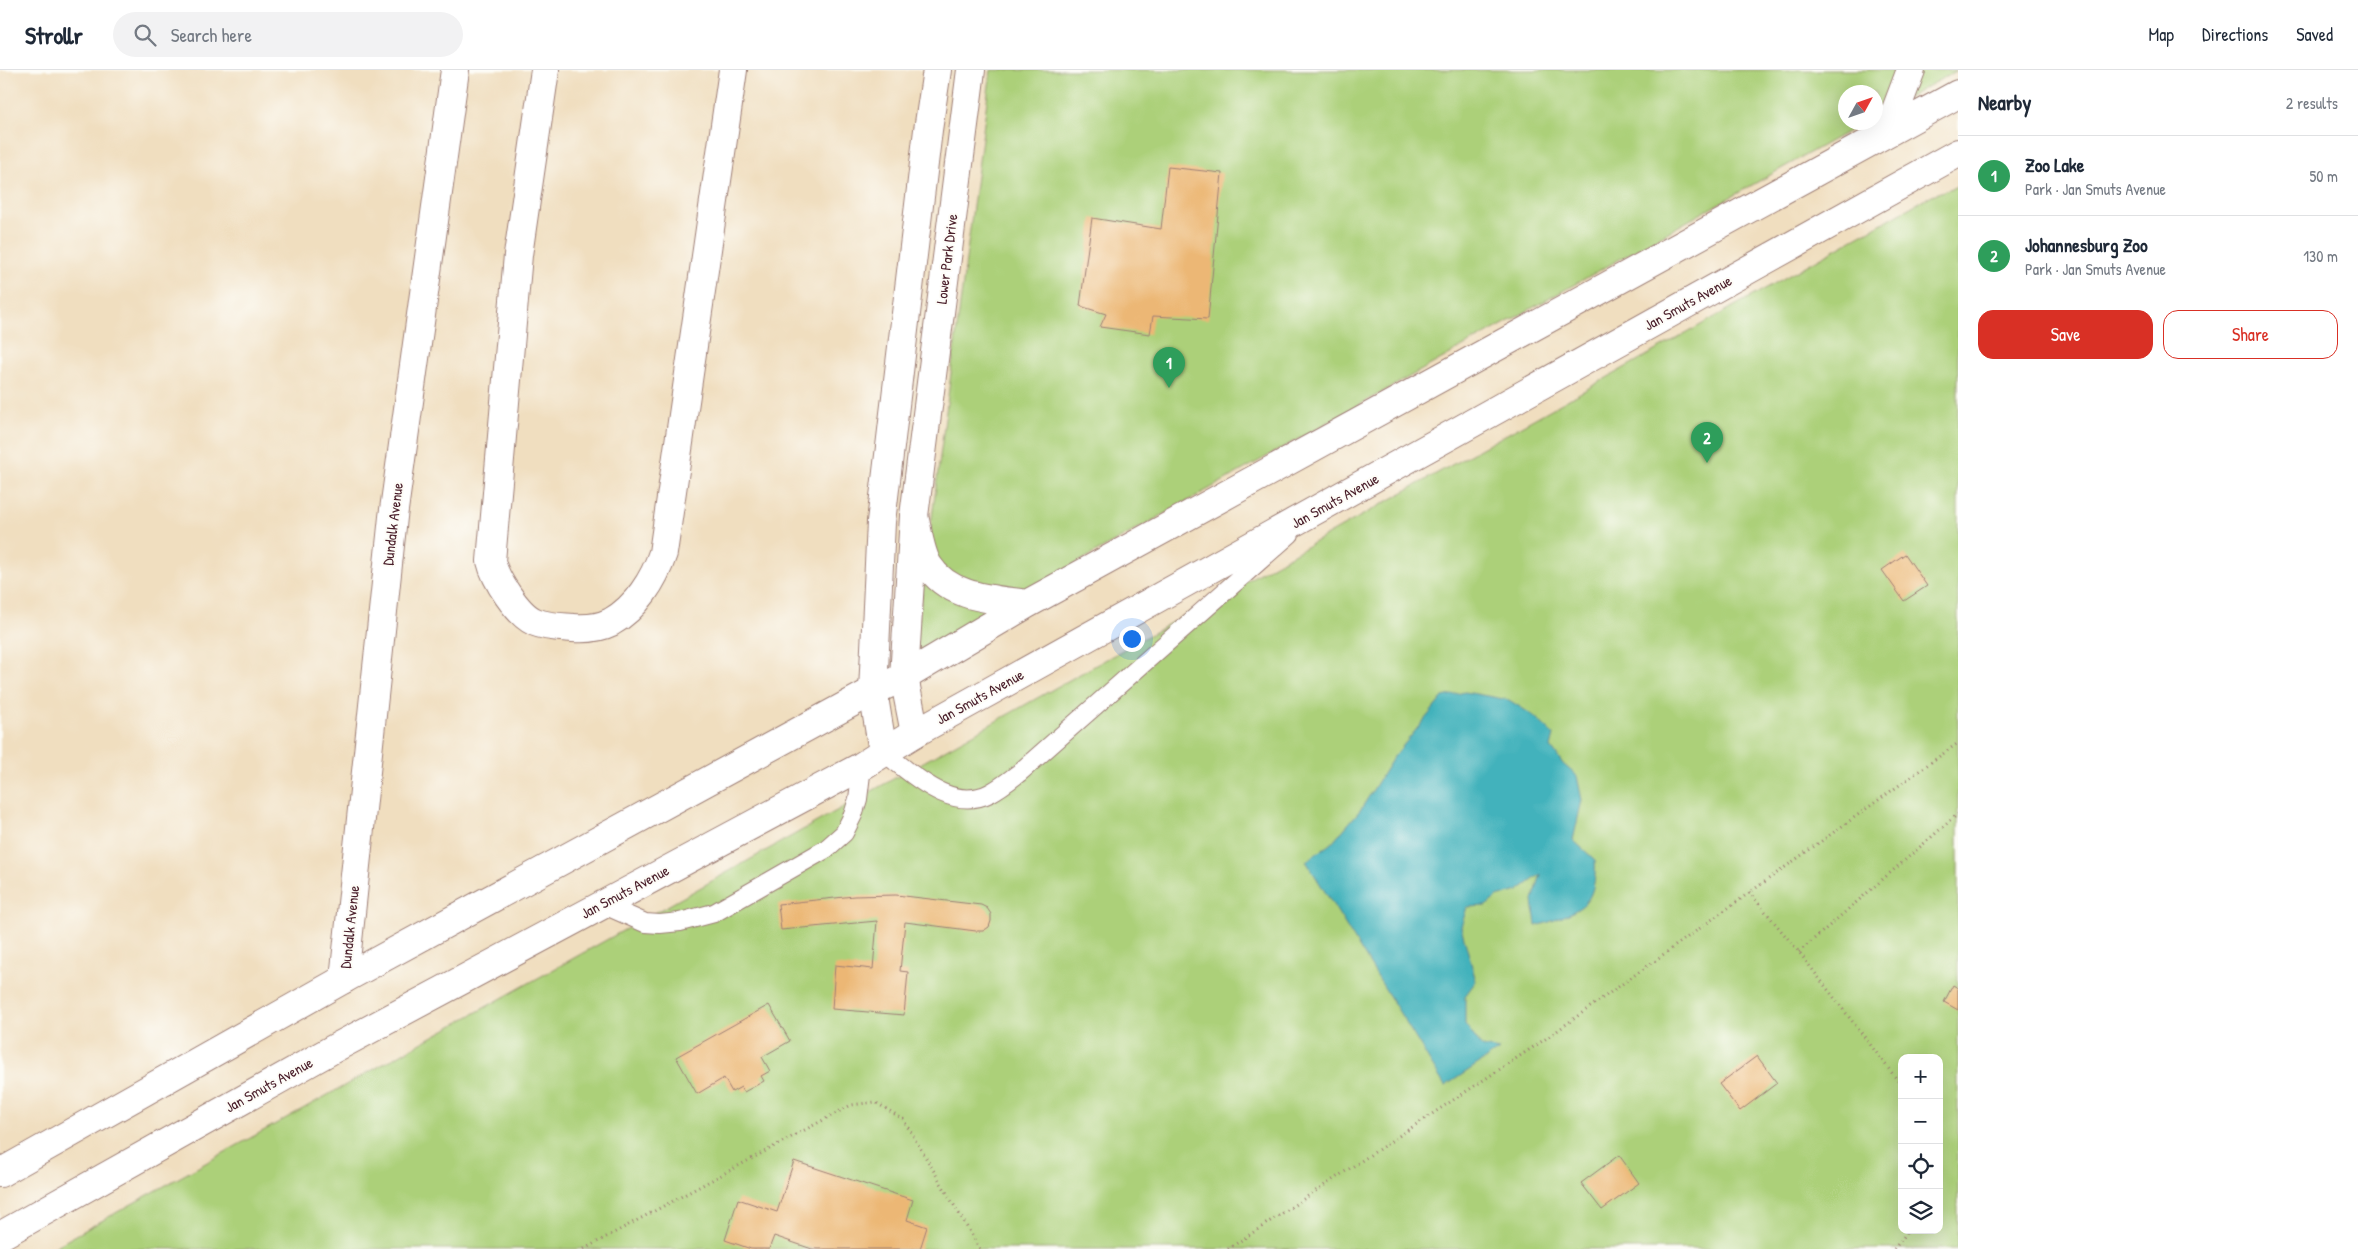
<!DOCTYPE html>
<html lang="en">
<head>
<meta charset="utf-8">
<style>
	body { margin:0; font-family:"Patrick Hand",sans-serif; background:#f2f2f3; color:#1f2937 }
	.controls { position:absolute; right:15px; bottom:15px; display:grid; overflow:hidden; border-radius:10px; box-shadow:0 5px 20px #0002 }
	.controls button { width:45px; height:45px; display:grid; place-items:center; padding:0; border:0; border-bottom:1px solid #e0e1e3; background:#fff; color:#1f2937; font:25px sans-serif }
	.compass { position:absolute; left:1838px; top:15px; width:45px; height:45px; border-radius:50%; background:#fff; box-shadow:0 5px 20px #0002; rotate:50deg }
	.you { position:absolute; left:1131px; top:568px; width:18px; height:18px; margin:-12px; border:4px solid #fff; border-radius:50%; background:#1a73e8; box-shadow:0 0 0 8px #1a73e833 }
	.badge { display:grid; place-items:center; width:32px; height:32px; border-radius:50%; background:#d93025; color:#fff; font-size:16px; font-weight:700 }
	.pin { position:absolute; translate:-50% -41px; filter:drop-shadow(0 1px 2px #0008) }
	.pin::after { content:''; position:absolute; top:26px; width:18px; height:15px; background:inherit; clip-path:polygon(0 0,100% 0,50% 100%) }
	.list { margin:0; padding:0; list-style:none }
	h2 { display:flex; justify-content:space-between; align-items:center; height:65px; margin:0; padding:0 20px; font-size:21px }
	h2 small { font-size:16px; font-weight:400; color:#747a83 }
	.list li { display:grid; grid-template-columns:32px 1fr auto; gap:15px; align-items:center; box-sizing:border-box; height:80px; padding:0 20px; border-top:1px solid #e0e1e3 }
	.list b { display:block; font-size:19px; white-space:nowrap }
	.list p { margin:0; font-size:16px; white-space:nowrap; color:#747a83 }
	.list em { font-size:16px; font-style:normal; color:#747a83 }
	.actions { display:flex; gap:10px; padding:15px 20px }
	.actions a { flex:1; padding:11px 0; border:1px solid #d93025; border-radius:15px; text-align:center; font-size:18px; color:#d93025 }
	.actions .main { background:#d93025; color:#fff }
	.icon { flex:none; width:28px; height:28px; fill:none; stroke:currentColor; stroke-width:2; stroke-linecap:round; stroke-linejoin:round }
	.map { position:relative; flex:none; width:1958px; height:1179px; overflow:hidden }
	header { display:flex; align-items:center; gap:30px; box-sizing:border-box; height:70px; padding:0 25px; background:#fff; border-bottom:1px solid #e0e1e3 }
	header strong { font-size:24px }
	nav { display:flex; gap:28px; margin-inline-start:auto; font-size:18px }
	.search { width:350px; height:45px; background:#f2f2f3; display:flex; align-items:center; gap:12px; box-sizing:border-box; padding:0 18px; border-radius:28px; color:#747a83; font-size:19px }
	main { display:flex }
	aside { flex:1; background:#fff }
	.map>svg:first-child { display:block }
</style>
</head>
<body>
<header>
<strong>Strollr</strong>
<div class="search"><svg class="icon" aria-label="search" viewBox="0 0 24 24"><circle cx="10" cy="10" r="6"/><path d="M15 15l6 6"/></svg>Search here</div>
<nav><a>Map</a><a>Directions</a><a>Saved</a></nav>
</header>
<main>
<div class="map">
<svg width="1958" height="1179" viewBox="0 0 1958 1179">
	<rect width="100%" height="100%" fill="#fdfcf7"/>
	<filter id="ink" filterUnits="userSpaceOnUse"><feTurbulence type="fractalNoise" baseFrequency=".02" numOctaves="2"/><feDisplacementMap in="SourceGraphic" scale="10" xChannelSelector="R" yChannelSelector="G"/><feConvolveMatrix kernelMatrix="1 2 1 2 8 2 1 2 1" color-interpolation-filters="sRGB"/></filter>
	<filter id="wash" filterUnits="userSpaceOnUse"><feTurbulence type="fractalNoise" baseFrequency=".0096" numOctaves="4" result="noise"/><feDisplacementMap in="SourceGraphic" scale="20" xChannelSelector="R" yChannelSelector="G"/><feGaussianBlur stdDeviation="1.12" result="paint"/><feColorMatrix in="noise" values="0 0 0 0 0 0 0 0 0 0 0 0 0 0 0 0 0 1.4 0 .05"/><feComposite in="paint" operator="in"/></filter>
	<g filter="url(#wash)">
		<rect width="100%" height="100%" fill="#f0debf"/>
		<path fill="#acd079" stroke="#7b7852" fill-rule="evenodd" d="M991,0H1957L1876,46V22H1846V52L1863,53L914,584Z
			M1958,116V1179H51L662,839L1932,125ZM1902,988H1939V1160H1902Z"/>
		<path fill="#43b2bc" stroke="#466874" d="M1465,622L1509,630L1534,646L1554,665L1551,677L1563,694L1577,706L1582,730L1573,770L1595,790C1596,802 1595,822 1586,832C1578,842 1549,853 1536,856L1533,830L1541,804L1518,821L1497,827L1486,836L1467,837L1461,857L1476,911L1465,926V954L1482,977L1499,980L1445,1016L1306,791L1333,772L1361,739L1393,688L1443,627Z"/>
		<g id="blocks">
			<path fill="#ecb775" d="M1168,97L1222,103L1208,249L1153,246L1150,264L1100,257L1106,244L1080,236L1092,148L1161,159Z
				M1905,484L1927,516L1904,531L1882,500Z
				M896,825L981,835L987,838L991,844V851L989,857L983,861H976L905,852L900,901L908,902L904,945L832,939L835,895L873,899L877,851L781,860L778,834L854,826Z
				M1953,915L1958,918V940L1944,932Z
				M769,935L790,971L762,987L770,1001L761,1006L764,1011L744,1022L741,1017L732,1022L724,1008L697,1024L676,987Z
				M1757,986L1777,1013L1740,1041L1719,1014Z
				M1619,1085L1639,1113L1602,1140L1581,1113Z
				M794,1091L913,1130L907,1150L927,1157L920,1179H812L774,1166L769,1179H751L725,1170L738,1129L777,1142Z"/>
		</g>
	</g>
	<g filter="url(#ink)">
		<use href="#blocks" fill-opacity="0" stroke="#9d7e75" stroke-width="1"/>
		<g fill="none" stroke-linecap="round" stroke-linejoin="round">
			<g stroke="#9d7e75" stroke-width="20">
				<path id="lane" d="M883,682C913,704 951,743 990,723C1000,718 1010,710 1019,703L1290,464
					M602,834L645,853L660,854L680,852L714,843L826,779L844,763L853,745L858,729L862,696"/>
			</g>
			<g stroke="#9d7e75" stroke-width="30">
				<path id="street" d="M545,0L518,185L491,491C495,509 518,545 535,552C547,557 560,557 573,558C586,559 599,558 611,552C636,538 654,510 663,483L733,0
					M915,663L904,607L914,446L971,0
					M883,682L873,621L881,452L928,60L937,0
					M344,909L393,447L455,0"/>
			</g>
			<g stroke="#9d7e75" stroke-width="30">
				<path id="secondary" d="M1888,61L1911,0
					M914,446C918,461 920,482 928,495C949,528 992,529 1027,534
					M0,1103L344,909L873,621L904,607L1027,534L1958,24
					M0,1166L335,978L862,696L915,663L1958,83"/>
			</g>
			<path stroke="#9d7e75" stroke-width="3" stroke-dasharray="1 4" stroke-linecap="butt" d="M1749,822L1799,882L1902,1016
				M1799,882L1958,744
				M584,1179L851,1035L875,1032L903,1049L980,1179
				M1228,1179L1547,968L1958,673
				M1894,1179L1909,1160"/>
			<use href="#lane" stroke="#fff" stroke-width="18"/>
			<use href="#street" stroke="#fff" stroke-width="28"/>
			<use href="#secondary" stroke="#fff" stroke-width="28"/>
		</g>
	</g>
	<g text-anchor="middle" stroke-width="4" stroke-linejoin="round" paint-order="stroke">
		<g font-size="15" fill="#4a1f2b" stroke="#fdfcf7">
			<text transform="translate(947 189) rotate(-83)" y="5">Lower Park Drive</text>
			<text transform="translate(1688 233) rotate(-29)" y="5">Jan Smuts Avenue</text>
			<text transform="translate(1335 431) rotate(-29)" y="5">Jan Smuts Avenue</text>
			<text transform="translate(393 454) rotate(-83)" y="5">Dundalk Avenue</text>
			<text transform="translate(980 627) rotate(-29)" y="5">Jan Smuts Avenue</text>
			<text transform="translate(625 822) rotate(-28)" y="5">Jan Smuts Avenue</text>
			<text transform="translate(350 857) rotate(-84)" y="5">Dundalk Avenue</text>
			<text transform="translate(269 1015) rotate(-29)" y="5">Jan Smuts Avenue</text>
		</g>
	</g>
</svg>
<div class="controls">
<button>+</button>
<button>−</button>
<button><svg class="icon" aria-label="locate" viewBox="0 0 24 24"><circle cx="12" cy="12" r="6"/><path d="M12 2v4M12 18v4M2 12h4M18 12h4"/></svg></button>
<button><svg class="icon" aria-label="layers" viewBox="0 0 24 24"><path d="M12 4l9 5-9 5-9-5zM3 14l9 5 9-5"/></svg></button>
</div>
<svg class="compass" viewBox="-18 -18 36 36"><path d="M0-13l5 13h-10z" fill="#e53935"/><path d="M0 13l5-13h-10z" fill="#747a83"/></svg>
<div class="you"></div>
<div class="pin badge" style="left:1169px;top:318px;background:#2e9e5b">1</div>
<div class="pin badge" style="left:1707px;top:393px;background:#2e9e5b">2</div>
</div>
<aside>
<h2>Nearby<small>2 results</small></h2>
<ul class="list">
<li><span class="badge" style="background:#2e9e5b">1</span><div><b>Zoo Lake</b><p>Park · Jan Smuts Avenue</p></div><em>50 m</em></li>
<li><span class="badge" style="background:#2e9e5b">2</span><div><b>Johannesburg Zoo</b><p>Park · Jan Smuts Avenue</p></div><em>130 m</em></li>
</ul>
<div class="actions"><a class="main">Save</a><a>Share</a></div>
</aside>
</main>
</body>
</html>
